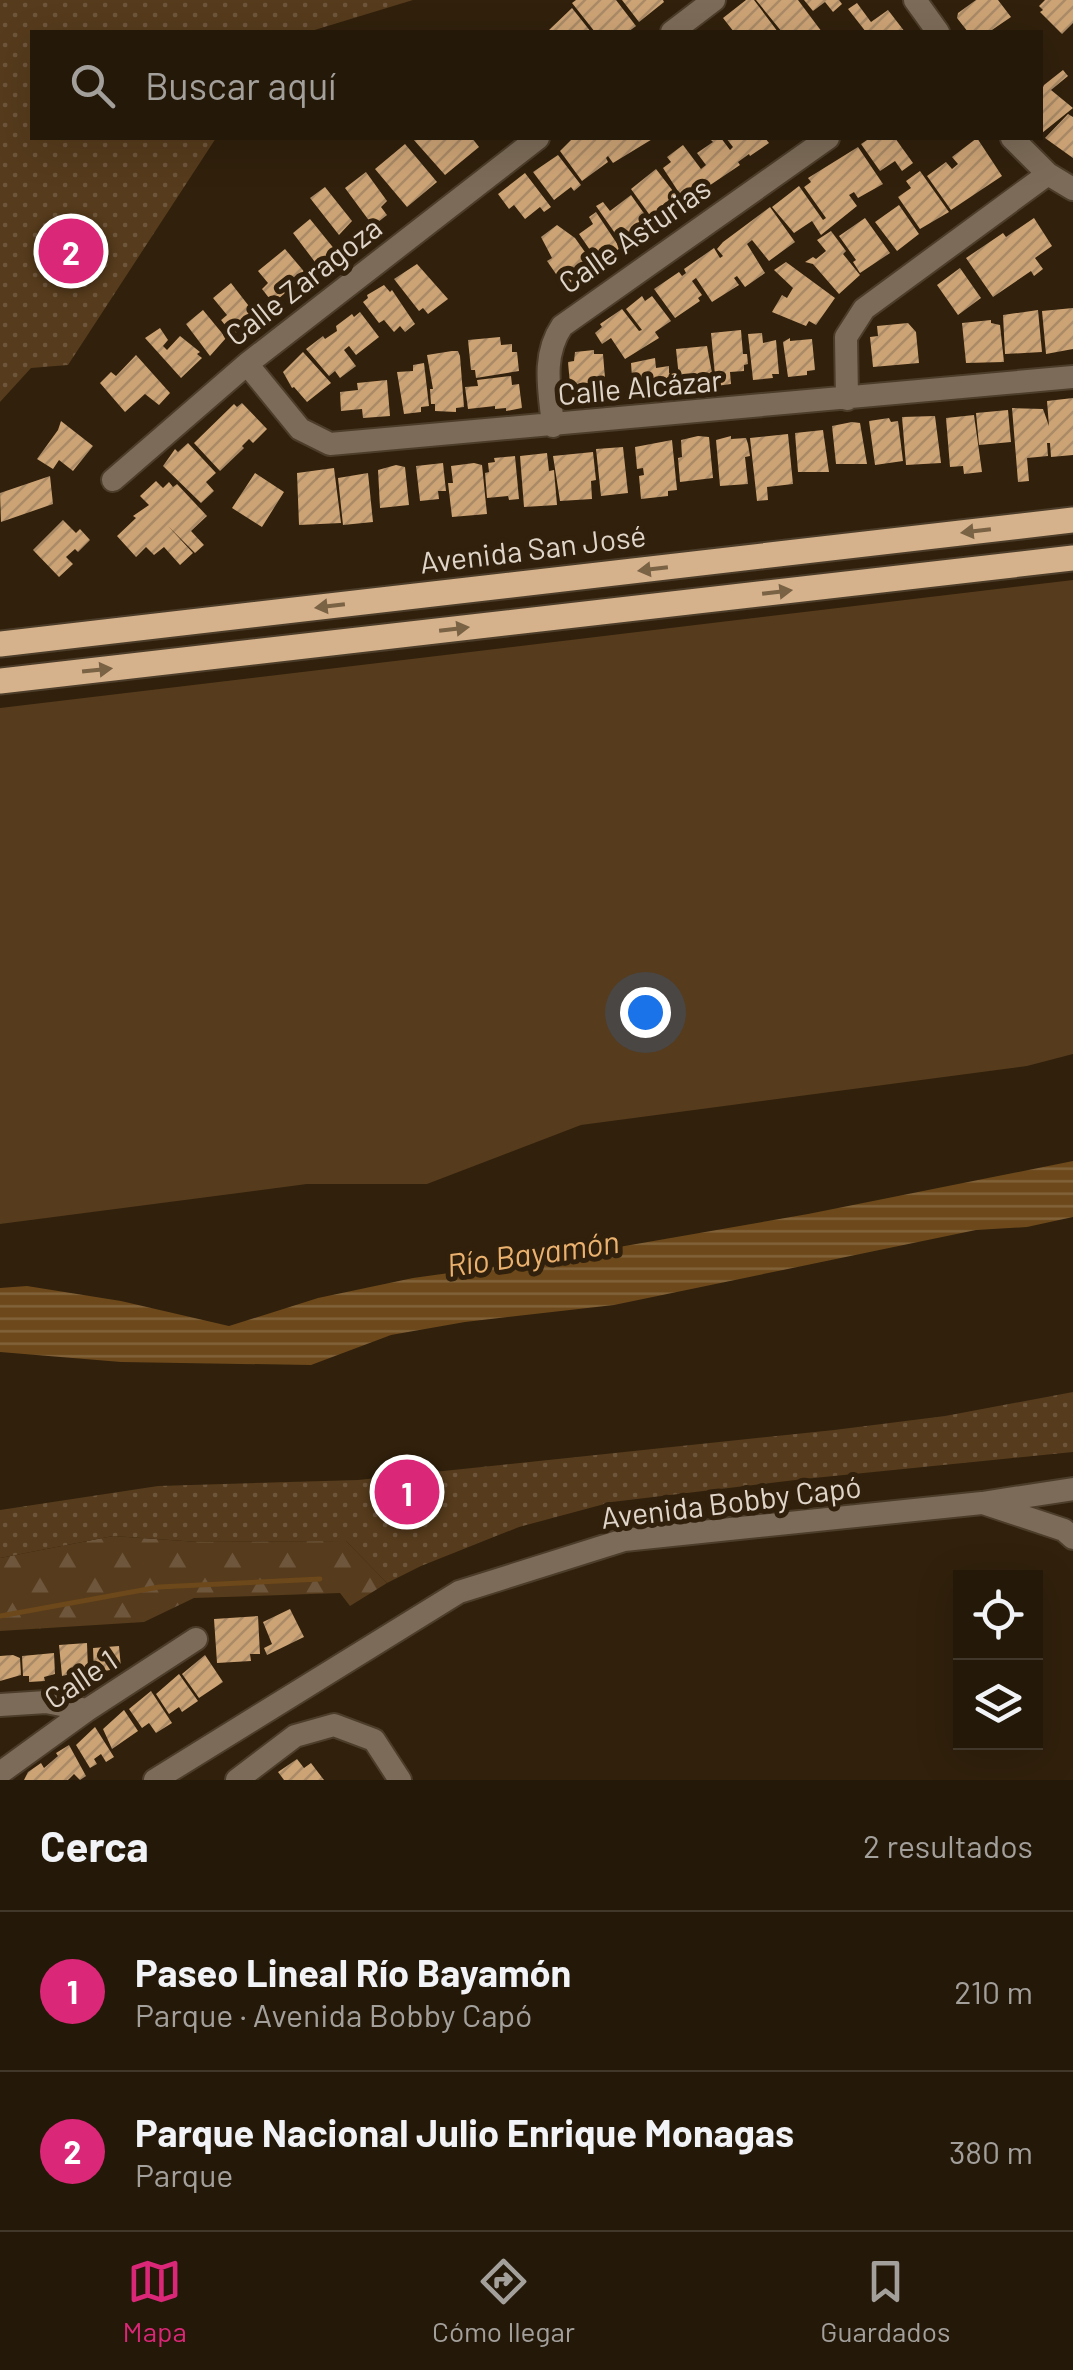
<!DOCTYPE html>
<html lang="es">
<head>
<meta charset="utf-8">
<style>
	body { margin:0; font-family:Barlow,sans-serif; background:#2c2112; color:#f1f3f6 }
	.controls { position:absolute; right:30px; bottom:30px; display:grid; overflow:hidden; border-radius:0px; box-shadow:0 10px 40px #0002 }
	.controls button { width:90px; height:90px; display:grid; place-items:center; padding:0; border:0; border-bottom:2px solid #41372a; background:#241809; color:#f1f3f6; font:50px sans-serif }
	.you { position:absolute; left:645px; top:1012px; width:35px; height:35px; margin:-25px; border:8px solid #fff; border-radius:50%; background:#1a73e8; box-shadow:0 0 0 15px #1a73e833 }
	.badge { display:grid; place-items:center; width:65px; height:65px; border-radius:50%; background:#db2777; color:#fff; font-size:32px; font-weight:700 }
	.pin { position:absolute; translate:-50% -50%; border:5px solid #fff; box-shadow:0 2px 10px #0006 }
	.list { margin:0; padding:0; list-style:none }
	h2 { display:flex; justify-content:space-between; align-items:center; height:130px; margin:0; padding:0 40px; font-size:42px }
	h2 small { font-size:32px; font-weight:400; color:#a3a09c }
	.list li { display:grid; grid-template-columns:65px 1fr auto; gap:30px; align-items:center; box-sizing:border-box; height:160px; padding:0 40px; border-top:2px solid #41372a }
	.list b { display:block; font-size:38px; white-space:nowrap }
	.list p { margin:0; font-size:32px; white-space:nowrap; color:#a3a09c }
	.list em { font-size:32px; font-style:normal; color:#a3a09c }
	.icon { flex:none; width:55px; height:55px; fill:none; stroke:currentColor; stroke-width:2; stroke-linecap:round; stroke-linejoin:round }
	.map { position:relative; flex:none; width:1073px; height:1780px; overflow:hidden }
	.search { position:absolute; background:#241809; box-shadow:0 10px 40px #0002; left:30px; right:30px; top:30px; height:110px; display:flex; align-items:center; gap:25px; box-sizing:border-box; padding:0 35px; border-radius:0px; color:#a3a09c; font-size:38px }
	.sheet { height:450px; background:#241809 }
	nav { display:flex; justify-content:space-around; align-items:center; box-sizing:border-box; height:140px; border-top:2px solid #41372a; background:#241809; font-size:28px; color:#a3a09c }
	nav a { display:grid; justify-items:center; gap:5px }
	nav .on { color:#db2777 }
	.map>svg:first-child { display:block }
</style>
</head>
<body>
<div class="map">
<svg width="1073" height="1780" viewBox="0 0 1073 1780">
	<defs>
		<pattern id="forest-firs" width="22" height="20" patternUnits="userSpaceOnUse" patternTransform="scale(2.5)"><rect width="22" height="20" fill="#563b1c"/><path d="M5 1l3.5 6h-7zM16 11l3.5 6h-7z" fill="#6e563c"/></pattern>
		<pattern id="park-dots" width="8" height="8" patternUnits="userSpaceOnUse" patternTransform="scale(2.5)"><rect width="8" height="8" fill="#563b1c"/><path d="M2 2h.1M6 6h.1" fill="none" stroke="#6e563c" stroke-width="1.8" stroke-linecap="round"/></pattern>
		<pattern id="water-rules" width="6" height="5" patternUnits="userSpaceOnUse" patternTransform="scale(2.5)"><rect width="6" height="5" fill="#6c481a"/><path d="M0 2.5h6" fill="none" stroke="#81623a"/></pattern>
		<pattern id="building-hatch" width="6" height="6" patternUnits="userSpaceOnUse" patternTransform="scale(2.5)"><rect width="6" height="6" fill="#cca375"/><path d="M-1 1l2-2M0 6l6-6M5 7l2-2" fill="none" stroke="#aa8a67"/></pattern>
	</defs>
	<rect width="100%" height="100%" fill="#30200c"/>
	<path fill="#563b1c" d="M1073,580V1054L1027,1066L581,1125L427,1184H307L0,1224V708Z"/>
	<path fill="url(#forest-firs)" d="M113,1536L198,1542L346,1541L387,1583L350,1606L340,1593L194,1598L144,1622L0,1631V1558Z"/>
	<path fill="url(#park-dots)" d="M0,0H413L308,32H32V138H216L68,365L31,368L0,402Z
		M1073,1392V1452L804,1479L612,1502L519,1527L421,1566L387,1583L346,1541L198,1542L113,1536L0,1558V1510L158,1486L358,1480L834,1430L945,1416Z"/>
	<path fill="url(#water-rules)" d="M1073,1161V1217L1027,1227L976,1230L614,1305L465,1322L391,1335L311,1365L121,1362L0,1352V1288L27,1286L121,1301L229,1326L318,1298L413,1278L550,1259L808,1214Z"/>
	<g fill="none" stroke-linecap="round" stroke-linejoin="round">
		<path stroke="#6c481a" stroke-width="5" d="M0,1616L159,1587L320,1579"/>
	</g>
	<path fill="url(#building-hatch)" d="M576,0H616L636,26L628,32H595L572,3Z
		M622,0H663L664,2L639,22Z
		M746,0H754L778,32H734L723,18Z
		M756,0H798L822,32H782Z
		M804,0H839L842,4L833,12L825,2L813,11Z
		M976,0H998L1011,17L989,32H968L957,18L958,13Z
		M1045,0H1073V23L1062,34L1040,12L1043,10L1039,6Z
		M857,3L871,22L888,10L905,32H866L848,9Z
		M572,8L591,32H551L549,30Z
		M1063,70L1068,76L1051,90L1073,108L1042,133L1040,94L1044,85Z
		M1068,114L1073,117V158L1045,138Z
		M415,138H472L479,147L445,175L413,139Z
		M573,138L591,140L654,138L613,163L608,156L606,158L608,162L582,181L560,151Z
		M709,138H721L730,150L733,147L726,138H765L769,143L750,156L749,154L738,162L740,165L685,202L663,168L671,162L667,157L683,145L701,169L706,165L697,153L713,142Z
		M870,138H895L913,163L902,171L895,161L880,171L861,144Z
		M977,138L1002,176L951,210L927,176L946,162L952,169L958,164L952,157Z
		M405,144L437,182L407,207L375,169Z
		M858,147L883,184L858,198L854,192L849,195L857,206L821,235L812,221L794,233L772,207L799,186L823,220L826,218L804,187L811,182L808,178Z
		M558,155L581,185L574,191L571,187L554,200L533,172Z
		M656,169L683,204L666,220L662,216L654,221L631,189Z
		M920,171L949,212L920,229L898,197L911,188L906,181Z
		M366,172L387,201L381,207L387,215L373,226L345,188Z
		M525,173L551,207L544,212L540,207L525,219L514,205L509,209L498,194Z
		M325,187L352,221L339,235L310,198Z
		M631,195L653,226L624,246L596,206L603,202L610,211Z
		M899,205L919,234L897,251L875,222Z
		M770,207L795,242L769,261L752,240L747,244L765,273L745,287L737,276L734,278L739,285L712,302L696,278L692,281L702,295L698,298L700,301L675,318L654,289L679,272L682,276L686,273L684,269L714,248L720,258L723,256L717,249L723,242Z
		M596,212L620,248L599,263L579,234L593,224L589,217Z
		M865,218L890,253L860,273L853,262L856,260L839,236Z
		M1034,218L1052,246L1035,258L1043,269L1034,276L1031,271L993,297L966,258L1003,233L1006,237Z
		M310,219L340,256L321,270L293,233Z
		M557,225L575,238L595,266L565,287L547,261L552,258L541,237Z
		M831,231L846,251L843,254L860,275L839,294L813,264L805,262L813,257L816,259L826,251L817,240Z
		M285,249L307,275L273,303L262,289L268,283L258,271Z
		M786,262L835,298L816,325L809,321L806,326L772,312L782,295L787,298L793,288L774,270Z
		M417,264L448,299L428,314L423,308L419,311L394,279Z
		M960,268L981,298L958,315L937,285Z
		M231,283L259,319L240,334L238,331L233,335L221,320L227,315L213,298Z
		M384,285L390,292L392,290L415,324L405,332L400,326L394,332L384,320L379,323L363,302L368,298L367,295Z
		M642,296L645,301L652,296L671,321L655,332L659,338L625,359L611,338L602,344L595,333L602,327L600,324L622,309L639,331L642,330L626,309Z
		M1073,308V349L1046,354L1042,311Z
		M203,310L226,338L210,356L186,324Z
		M1038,310L1042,352L1005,354L1003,315Z
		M360,312L379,337L356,355L349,346L344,350L356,366L340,378L335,371L329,376L306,349L323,336L325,339L337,331L336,326L352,314L354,317Z
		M991,320V323L1000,325L1004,362L966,363L962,323Z
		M908,323L916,332L919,363L873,367L870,337L878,336L877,326Z
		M160,328L168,340L163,346L167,350L180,336L200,352L197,354L202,358L181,378L145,338Z
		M741,330L743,354H747L748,364L744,365V371L730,372L731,384L716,386L711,333Z
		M762,333L763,343L776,340L779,374H772L773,378L753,380L748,334Z
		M500,337L501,345L512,344V352H517L519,371L476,378L475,370H471L468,340Z
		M790,338V341L812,339L815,370L807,371V375L788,377L783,342Z
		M707,346L714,384L680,387L676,349Z
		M594,350V354H603L606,390L582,396L581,393H577L576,384L570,385L568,362L574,361L575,352Z
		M452,351H458L460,356L464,407L456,408V412L435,411V404H431L430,389H433L427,355Z
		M303,352L331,383L307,402L294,387L292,388L283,372Z
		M136,355L170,393L159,405L145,394L125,412L100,383L111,372L116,376Z
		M655,358L656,368L669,366V373L677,372L678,388L633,391L631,363Z
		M424,363L429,406L421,407V412L404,414L397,372L413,371V365Z
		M511,376L512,385L519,384L522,408L506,411V408L495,409V406L468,409L465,387L478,386L477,380Z
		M387,380L390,416L363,418L362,409L341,411L340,392L358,390L357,383Z
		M1073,398V455L1051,457L1050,443H1047L1048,456L1027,458L1029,481L1018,482L1012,408L1043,409L1049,426L1047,401Z
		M242,403L267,429L253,443L249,439L242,446L244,448L220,471L194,443L234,404L237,407Z
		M1008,410L1011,442L979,445L976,413Z
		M974,415L982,472L964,474L963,466L950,467L946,418Z
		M935,416L941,463L906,465L902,417Z
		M889,418L891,422L898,421L903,461L875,465L869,421Z
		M61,421L93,446L73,471L59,460L53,469L37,459L58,430Z
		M852,422L860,423L867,464H836L832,426Z
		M823,430L829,472H798L795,433Z
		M788,434L793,484L767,487L768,500L757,501L750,438Z
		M698,436L709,437L713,478L680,482L678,458L682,457L681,440Z
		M731,436V439L746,438L748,444L750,456L745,457L748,484L720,486L716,440Z
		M672,440L677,490L668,491V496L641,499L639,476L644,475L643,468L637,469L635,447Z
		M188,443L216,473L206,482L214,491L201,503L163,466L175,449L178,452Z
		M623,447L628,493L601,496L596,449Z
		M593,452L596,480L591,481L592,499L560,501L553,456Z
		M547,453L549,471L554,470L557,505L524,507L520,456Z
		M515,456L519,499L509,500L508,496L487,498L485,473L489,472L488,463L495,462L494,458Z
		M443,463L446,491H438L439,499L420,501L416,466Z
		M474,463L482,465L487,514L452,517L448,483H453L451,466Z
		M396,465L405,467L409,505L380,508L378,470Z
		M334,468L341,523L299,525L297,473Z
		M255,473L284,492L262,527L232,508Z
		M368,473L373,522L343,525L338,478Z
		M50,476L53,504L1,522L0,493Z
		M156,481L163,488L169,482L173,487L177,484L207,516L191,531L204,545L195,553L168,526L193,553L180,565L164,547L154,555L146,547L136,557L117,536L136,518L133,516L149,505L140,496Z
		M63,520L76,533L80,529L90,540L78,552L75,549L66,557L73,564L59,577L33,550Z
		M290,1609L304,1637L267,1655L264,1648L272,1644L263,1622Z
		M258,1616L260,1654H250L251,1661L217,1663L214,1619Z
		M87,1643L88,1670L62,1676L59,1645Z
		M119,1646L121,1668L94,1673L93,1648Z
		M54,1653L55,1674L44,1677L45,1681L29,1682V1676H23L22,1656Z
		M13,1655L20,1658L21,1675L0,1681V1656Z
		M205,1655L223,1682L199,1698L182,1674Z
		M179,1674L198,1701L182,1712L179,1707L169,1714L156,1694Z
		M151,1691L172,1723L156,1733L149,1723L142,1728L129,1709Z
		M124,1710L138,1731L112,1749L103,1729Z
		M95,1727L114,1757L106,1762L101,1754L94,1759L97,1764L90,1768L76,1745Z
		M69,1745L86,1776L80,1780L74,1774L68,1780H24L28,1772L41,1763L44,1768L58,1756L56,1753Z
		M297,1759L304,1768L311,1763L324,1780H284L278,1772Z"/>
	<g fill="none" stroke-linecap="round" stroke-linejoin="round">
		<g stroke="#4c3d2a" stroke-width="26">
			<path id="minor" d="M915,0L938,32
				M672,32L714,0
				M1012,138L1048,174L1073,189
				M247,364L300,429L330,444L1073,377
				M847,399L846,337L864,309L1048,174
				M553,426C550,392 541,357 562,326L828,138
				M113,480L247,364L538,138
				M986,1504L1064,1530L1073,1538
				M0,1705L46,1702L87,1710
				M0,1773L87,1710L196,1639
				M155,1780L459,1592L624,1540L982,1503L1073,1489
				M237,1780L295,1736L334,1725L374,1740L400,1780"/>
		</g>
		<g stroke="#4c3d2a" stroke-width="29">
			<path id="major" d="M0,644L1073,520
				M0,681L1073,558"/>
		</g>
		<use href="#minor" stroke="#7c6b58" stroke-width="22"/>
		<use href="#major" stroke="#d5b28b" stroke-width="25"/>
	</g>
	<defs><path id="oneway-solid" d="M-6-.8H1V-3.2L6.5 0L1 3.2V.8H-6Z" transform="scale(2.5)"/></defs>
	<g fill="#7a6245">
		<use href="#oneway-solid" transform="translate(976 531) rotate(173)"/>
		<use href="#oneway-solid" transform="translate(653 569) rotate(173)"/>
		<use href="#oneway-solid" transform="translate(777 592) rotate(-7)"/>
		<use href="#oneway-solid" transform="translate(330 606) rotate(173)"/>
		<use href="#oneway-solid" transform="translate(454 629) rotate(-7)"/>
		<use href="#oneway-solid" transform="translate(97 670) rotate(-6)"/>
	</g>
	<g text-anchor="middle" stroke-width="10" stroke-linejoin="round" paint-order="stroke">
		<g font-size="30" fill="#e0d5c9" stroke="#30200c">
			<text transform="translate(635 236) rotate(-35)" y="10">Calle Asturias</text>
			<text transform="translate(304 282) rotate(-38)" y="10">Calle Zaragoza</text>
			<text transform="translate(640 388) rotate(-5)" y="10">Calle Alcázar</text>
			<text transform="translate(533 550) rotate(-7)" y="10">Avenida San José</text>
			<text transform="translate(731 1503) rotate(-7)" y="10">Avenida Bobby Capó</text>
			<text transform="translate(81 1680) rotate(-34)" y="10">Calle 1</text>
		</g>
		<g font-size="32" font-style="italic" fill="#ebb16e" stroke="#30200c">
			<text transform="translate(533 1254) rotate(-8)" y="11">Río Bayamón</text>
		</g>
	</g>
</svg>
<div class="controls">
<button><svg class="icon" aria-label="locate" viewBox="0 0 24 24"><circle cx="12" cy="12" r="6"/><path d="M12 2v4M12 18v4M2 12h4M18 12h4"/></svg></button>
<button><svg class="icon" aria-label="layers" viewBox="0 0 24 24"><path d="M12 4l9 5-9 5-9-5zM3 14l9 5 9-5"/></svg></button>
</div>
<div class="you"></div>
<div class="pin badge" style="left:407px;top:1492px">1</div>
<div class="pin badge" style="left:71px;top:251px">2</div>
<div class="search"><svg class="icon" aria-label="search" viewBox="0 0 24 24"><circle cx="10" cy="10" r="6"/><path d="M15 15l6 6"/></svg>Buscar aquí</div>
</div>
<section class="sheet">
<h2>Cerca<small>2 resultados</small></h2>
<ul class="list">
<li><span class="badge">1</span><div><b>Paseo Lineal Río Bayamón</b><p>Parque · Avenida Bobby Capó</p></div><em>210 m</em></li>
<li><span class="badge">2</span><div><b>Parque Nacional Julio Enrique Monagas</b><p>Parque</p></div><em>380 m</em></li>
</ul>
</section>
<nav>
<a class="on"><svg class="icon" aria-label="map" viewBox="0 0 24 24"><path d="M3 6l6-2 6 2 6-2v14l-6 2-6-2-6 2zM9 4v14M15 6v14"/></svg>Mapa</a>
<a><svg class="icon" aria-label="directions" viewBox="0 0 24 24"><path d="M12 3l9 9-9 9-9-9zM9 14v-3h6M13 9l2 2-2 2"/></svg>Cómo llegar</a>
<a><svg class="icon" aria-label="saved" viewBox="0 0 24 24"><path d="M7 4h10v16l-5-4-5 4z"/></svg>Guardados</a>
</nav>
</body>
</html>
